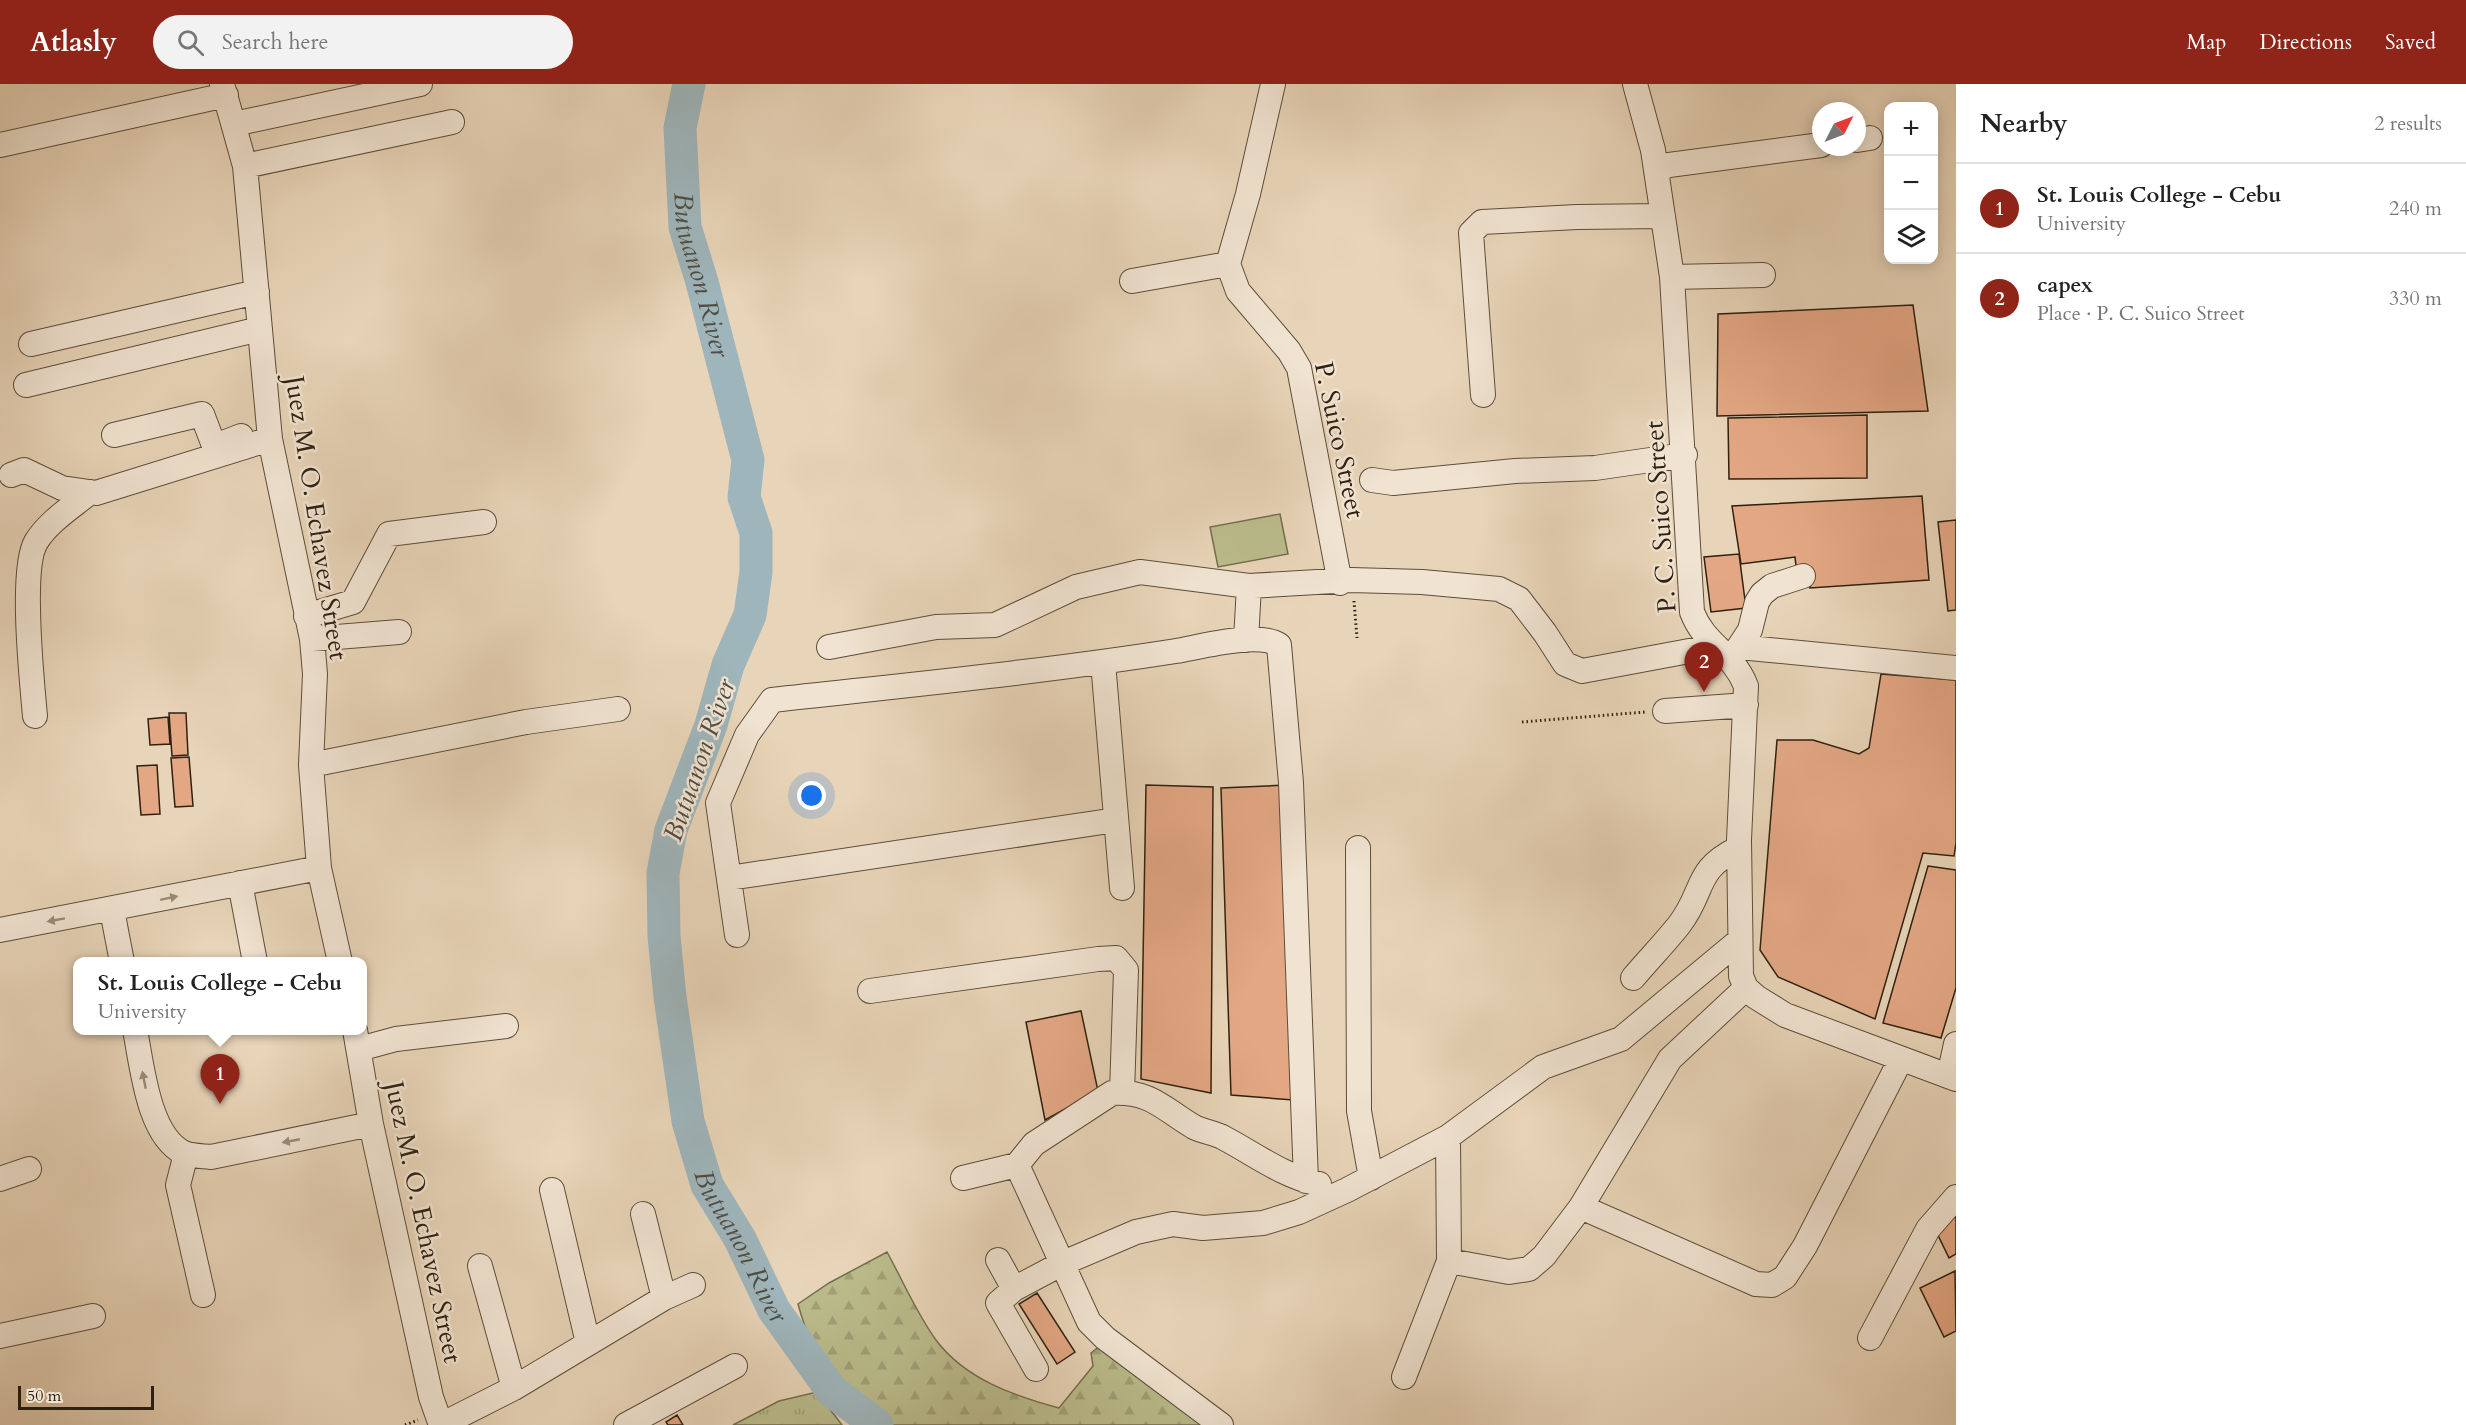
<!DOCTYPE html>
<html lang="en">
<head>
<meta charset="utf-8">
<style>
	body { margin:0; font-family:Cardo,serif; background:#f2f2f2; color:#222 }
	.controls { position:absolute; right:18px; top:18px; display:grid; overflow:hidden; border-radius:12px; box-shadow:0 3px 15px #0003 }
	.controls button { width:54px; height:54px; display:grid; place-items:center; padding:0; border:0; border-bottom:2px solid #e0e0e0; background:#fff; color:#222; font:30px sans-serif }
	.compass { position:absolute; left:1812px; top:18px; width:54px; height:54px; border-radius:50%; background:#fff; box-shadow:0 3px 15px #0003; rotate:48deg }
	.scale { position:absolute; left:18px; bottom:15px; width:136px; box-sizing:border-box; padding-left:6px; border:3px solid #2e2110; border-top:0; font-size:16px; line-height:21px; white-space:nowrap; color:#2e2110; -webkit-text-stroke:4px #f0e3d1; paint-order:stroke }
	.you { position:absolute; left:812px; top:712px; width:21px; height:21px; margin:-15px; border:4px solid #fff; border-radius:50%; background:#1a73e8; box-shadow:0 0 0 9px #1a73e833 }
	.badge { display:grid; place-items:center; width:39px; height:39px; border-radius:50%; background:#8f2418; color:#fff; font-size:20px; font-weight:700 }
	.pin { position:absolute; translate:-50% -50px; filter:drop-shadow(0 2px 3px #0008) }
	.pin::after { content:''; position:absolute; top:32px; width:21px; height:18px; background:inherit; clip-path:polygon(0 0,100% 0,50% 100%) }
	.popup { position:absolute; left:73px; top:873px; width:294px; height:78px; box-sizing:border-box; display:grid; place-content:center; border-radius:12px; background:#fff; filter:drop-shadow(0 2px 4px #0005); font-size:20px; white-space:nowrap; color:#767676 }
	.popup b { font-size:22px; color:#222 }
	.popup::after { content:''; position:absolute; left:50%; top:100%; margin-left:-12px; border:12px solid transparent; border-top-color:#fff }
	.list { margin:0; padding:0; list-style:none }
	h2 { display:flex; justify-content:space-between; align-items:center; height:78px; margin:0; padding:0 24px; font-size:26px }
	h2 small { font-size:20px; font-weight:400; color:#767676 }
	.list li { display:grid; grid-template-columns:39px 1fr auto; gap:18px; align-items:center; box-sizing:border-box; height:90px; padding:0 24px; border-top:2px solid #e0e0e0 }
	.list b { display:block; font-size:22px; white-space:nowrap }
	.list p { margin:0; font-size:20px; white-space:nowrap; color:#767676 }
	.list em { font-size:20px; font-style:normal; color:#767676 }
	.icon { flex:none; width:33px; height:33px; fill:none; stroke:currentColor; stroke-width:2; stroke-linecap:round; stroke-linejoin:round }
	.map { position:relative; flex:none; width:1956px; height:1341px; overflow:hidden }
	header { display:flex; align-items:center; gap:36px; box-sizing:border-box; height:84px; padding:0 30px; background:#8f2418; color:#fff }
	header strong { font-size:28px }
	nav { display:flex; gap:33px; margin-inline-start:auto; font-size:21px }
	.search { width:420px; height:54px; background:#f2f2f2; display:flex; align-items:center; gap:15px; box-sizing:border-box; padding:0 21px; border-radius:33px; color:#767676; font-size:22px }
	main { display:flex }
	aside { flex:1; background:#fff }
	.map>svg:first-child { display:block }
</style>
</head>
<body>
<header>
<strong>Atlasly</strong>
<div class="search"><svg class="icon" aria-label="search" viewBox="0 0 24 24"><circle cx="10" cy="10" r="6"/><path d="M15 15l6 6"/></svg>Search here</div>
<nav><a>Map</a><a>Directions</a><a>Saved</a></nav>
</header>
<main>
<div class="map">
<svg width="1956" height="1341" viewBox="0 0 1956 1341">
	<defs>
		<pattern id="grass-tufts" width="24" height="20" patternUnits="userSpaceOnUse" patternTransform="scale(1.5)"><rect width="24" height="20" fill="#babb8b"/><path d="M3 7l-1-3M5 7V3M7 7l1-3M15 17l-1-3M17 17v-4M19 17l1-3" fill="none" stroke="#a0a077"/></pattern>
		<pattern id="forest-firs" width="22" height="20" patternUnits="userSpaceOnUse" patternTransform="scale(1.5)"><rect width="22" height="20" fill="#babb8b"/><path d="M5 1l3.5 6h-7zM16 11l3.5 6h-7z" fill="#a0a077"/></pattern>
	</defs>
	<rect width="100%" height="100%" fill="#e8d4b8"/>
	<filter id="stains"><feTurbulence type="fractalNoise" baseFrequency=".00333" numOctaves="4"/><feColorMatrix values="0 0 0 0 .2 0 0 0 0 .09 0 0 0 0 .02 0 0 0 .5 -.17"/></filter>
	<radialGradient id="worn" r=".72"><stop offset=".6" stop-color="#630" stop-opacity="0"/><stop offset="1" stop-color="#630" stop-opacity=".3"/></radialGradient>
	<path fill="url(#grass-tufts)" stroke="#746e4e" stroke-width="1.5" d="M817,1308L842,1341H733L779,1317Z"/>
	<path fill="url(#forest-firs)" stroke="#746e4e" stroke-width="1.5" d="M887,1168C903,1197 917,1230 936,1256C965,1295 1014,1312 1059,1324L1093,1282L1091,1269L1100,1262L1208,1341H892C840,1309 814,1280 798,1220L829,1199Z"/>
	<path fill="#babb8b" stroke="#746e4e" stroke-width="1.5" d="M1280,430L1288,470L1218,483L1210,443Z"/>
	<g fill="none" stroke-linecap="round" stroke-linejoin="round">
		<path stroke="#9eb5bb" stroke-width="33" id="s1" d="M689,0L680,44L685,143L702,198L748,376L744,413L756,449V488L750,531L728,581L711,641L671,746L663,789L664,852L670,913L688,1037L707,1101L740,1155L774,1226L832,1307L877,1341"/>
	</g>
	<path fill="#e3a784" stroke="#2e2110" stroke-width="1.5" d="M1913,221L1928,327L1717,332L1718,230Z
		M1867,331V394L1729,395L1728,334Z
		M1922,412L1929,496L1810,504L1809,482H1796L1795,473L1741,480L1732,422Z
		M1956,436V526L1948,527L1938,438Z
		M1739,470L1746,524L1711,528L1704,473Z
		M1881,590L1956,596V759L1954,772L1923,769L1875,935L1778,893L1760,866L1777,656H1813L1859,670L1869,664Z
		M169,629H186L188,671L172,672Z
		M168,633L170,660L150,661L148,635Z
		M189,673L193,722L175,723L171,674Z
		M157,681L160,730L141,731L137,682Z
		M1146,701L1213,703L1211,1009L1141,995Z
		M1287,701L1293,1016L1231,1011L1221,704Z
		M1928,782L1956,786V904L1941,954L1883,939Z
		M1081,927L1098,1007L1045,1036L1026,938Z
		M1956,1133V1170L1949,1174L1934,1143Z
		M1955,1187L1956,1247L1944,1253L1920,1204Z
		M1037,1209L1075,1268L1057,1280L1019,1220Z
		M677,1331L683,1341H668L666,1338Z"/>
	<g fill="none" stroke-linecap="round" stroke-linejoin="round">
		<g stroke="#5c4e3a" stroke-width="26">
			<path id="minor" d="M222,0L245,82L270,355L312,555L315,590L311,681L319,784L340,878
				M1273,0L1248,110L1228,180L1238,207L1289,267L1299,284L1340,499
				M1635,0L1653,66L1672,193L1692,528C1705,562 1732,567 1746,602L1739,756L1741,892L1746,904L1756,913L1785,931L1956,995
				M234,40L420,0
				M1857,56L1870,54
				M0,61L226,11
				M245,82L452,38
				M1656,86L1669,81L1821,61
				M1672,193L1763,191
				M1132,197L1228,180
				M31,260L257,208
				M26,301L260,245
				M1483,311L1471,149L1482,138L1577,133L1663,132
				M114,351L202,330L213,359H223L241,352
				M11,391L24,386L62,404L96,409L270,355
				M1372,396L1393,399L1515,387L1595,384L1685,371
				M306,532L353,518L389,450L484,438
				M312,555L399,548
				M1246,556L1249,502
				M829,563L936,543L995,541L1076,503L1140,488L1249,502L1351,496L1422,498L1499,505L1519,515L1545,549L1565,580L1582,587L1716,562
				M1739,563L1956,584
				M1731,575L1750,546L1757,518L1762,510L1772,502L1803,492
				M1103,578L1122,804
				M1665,627L1746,621
				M35,632C32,598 20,485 36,458C48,438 72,423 90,408
				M311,681L526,638L618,625
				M1358,764L1359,1027L1371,1094
				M729,794L1116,736
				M240,799L255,878
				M112,826L122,878
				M0,846L319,784
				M737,851L718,719L747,651L772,616C907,601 1042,588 1176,567C1200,563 1259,547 1279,561L1291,699L1306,1097
				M1633,894C1648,876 1664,860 1679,841C1706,806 1693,786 1739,764
				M870,907L1098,875L1116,874L1126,886L1122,1009
				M135,946C142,981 148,1052 184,1069C191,1072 202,1072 211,1073L371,1040
				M355,946L371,1040L431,1313L441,1341
				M359,965L396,955L506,942
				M1949,992L1956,960
				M186,1070L178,1101L203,1211
				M1017,1081L1089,1238L1105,1254L1221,1341
				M963,1094L1017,1081L1034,1060L1112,1009C1152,1007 1163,1025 1194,1043C1204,1048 1215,1049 1224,1054C1256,1071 1283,1092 1319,1100
				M0,1095L29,1085
				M552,1106L588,1259
				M1581,1123L1756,1200L1772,1201L1785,1193L1805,1162L1901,975
				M643,1130L664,1214
				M998,1176L1014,1205
				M1449,1177L1509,1188L1529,1185L1544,1172L1581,1123L1670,975L1746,904
				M480,1182L514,1304
				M0,1252L93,1232
				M1870,1254L1928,1145L1956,1113
				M1036,1285L998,1219L1014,1205L1061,1180L1136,1148L1173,1140L1203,1144L1263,1139L1299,1128L1347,1106L1448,1053L1543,983L1621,955L1740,856
				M1404,1293L1449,1177L1448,1053
				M441,1341L514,1304L664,1214L693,1201
				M626,1341L735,1282"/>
		</g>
		<path stroke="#2e2110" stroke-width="3" stroke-dasharray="1.5 3" stroke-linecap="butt" d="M1354,517L1357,554
			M1522,638L1645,628
			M405,1341L418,1336"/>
		<use href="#minor" stroke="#f0e3d1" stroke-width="24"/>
	</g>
	<defs><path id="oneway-solid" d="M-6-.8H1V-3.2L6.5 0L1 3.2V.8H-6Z" transform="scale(1.5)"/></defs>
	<g fill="#998c7a">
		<use href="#oneway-solid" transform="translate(169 814) rotate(-12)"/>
		<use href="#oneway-solid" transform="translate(56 836) rotate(170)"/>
		<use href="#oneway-solid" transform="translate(144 996) rotate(-101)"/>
		<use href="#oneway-solid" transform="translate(291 1057) rotate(169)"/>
	</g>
	<g text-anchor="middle" stroke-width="5" stroke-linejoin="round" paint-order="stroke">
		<g font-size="26" fill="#2e2110" stroke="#f0e3d1">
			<text transform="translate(1340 356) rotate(78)" y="9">P. Suico Street</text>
			<text transform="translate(1660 433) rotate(-94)" y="9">P. C. Suico Street</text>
			<text transform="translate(317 434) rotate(81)" y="9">Juez M. O. Echavez Street</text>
			<text transform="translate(424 1138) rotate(78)" y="9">Juez M. O. Echavez Street</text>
		</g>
		<g font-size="27" font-style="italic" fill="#504d43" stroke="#f0e3d1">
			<text dy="9" stroke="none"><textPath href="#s1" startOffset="194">Butuanon River</textPath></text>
			<text transform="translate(699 676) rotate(-71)" y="9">Butuanon River</text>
			<text dy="9" stroke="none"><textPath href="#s1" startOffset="1202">Butuanon River</textPath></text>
		</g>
	</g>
	<rect width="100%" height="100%" filter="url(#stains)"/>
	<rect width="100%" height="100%" fill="url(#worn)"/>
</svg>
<div class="controls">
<button>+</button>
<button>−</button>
<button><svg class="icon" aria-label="layers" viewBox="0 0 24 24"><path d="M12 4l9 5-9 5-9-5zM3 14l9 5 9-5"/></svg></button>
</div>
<svg class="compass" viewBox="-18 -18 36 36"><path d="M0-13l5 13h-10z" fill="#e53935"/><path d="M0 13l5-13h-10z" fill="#767676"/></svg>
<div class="scale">50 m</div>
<div class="you"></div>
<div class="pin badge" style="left:220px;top:1020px">1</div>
<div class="popup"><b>St. Louis College - Cebu</b>University</div>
<div class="pin badge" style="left:1704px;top:608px">2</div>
</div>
<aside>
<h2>Nearby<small>2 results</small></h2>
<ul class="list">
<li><span class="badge">1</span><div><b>St. Louis College - Cebu</b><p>University</p></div><em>240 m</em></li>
<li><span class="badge">2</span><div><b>capex</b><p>Place · P. C. Suico Street</p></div><em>330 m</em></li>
</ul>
</aside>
</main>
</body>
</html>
